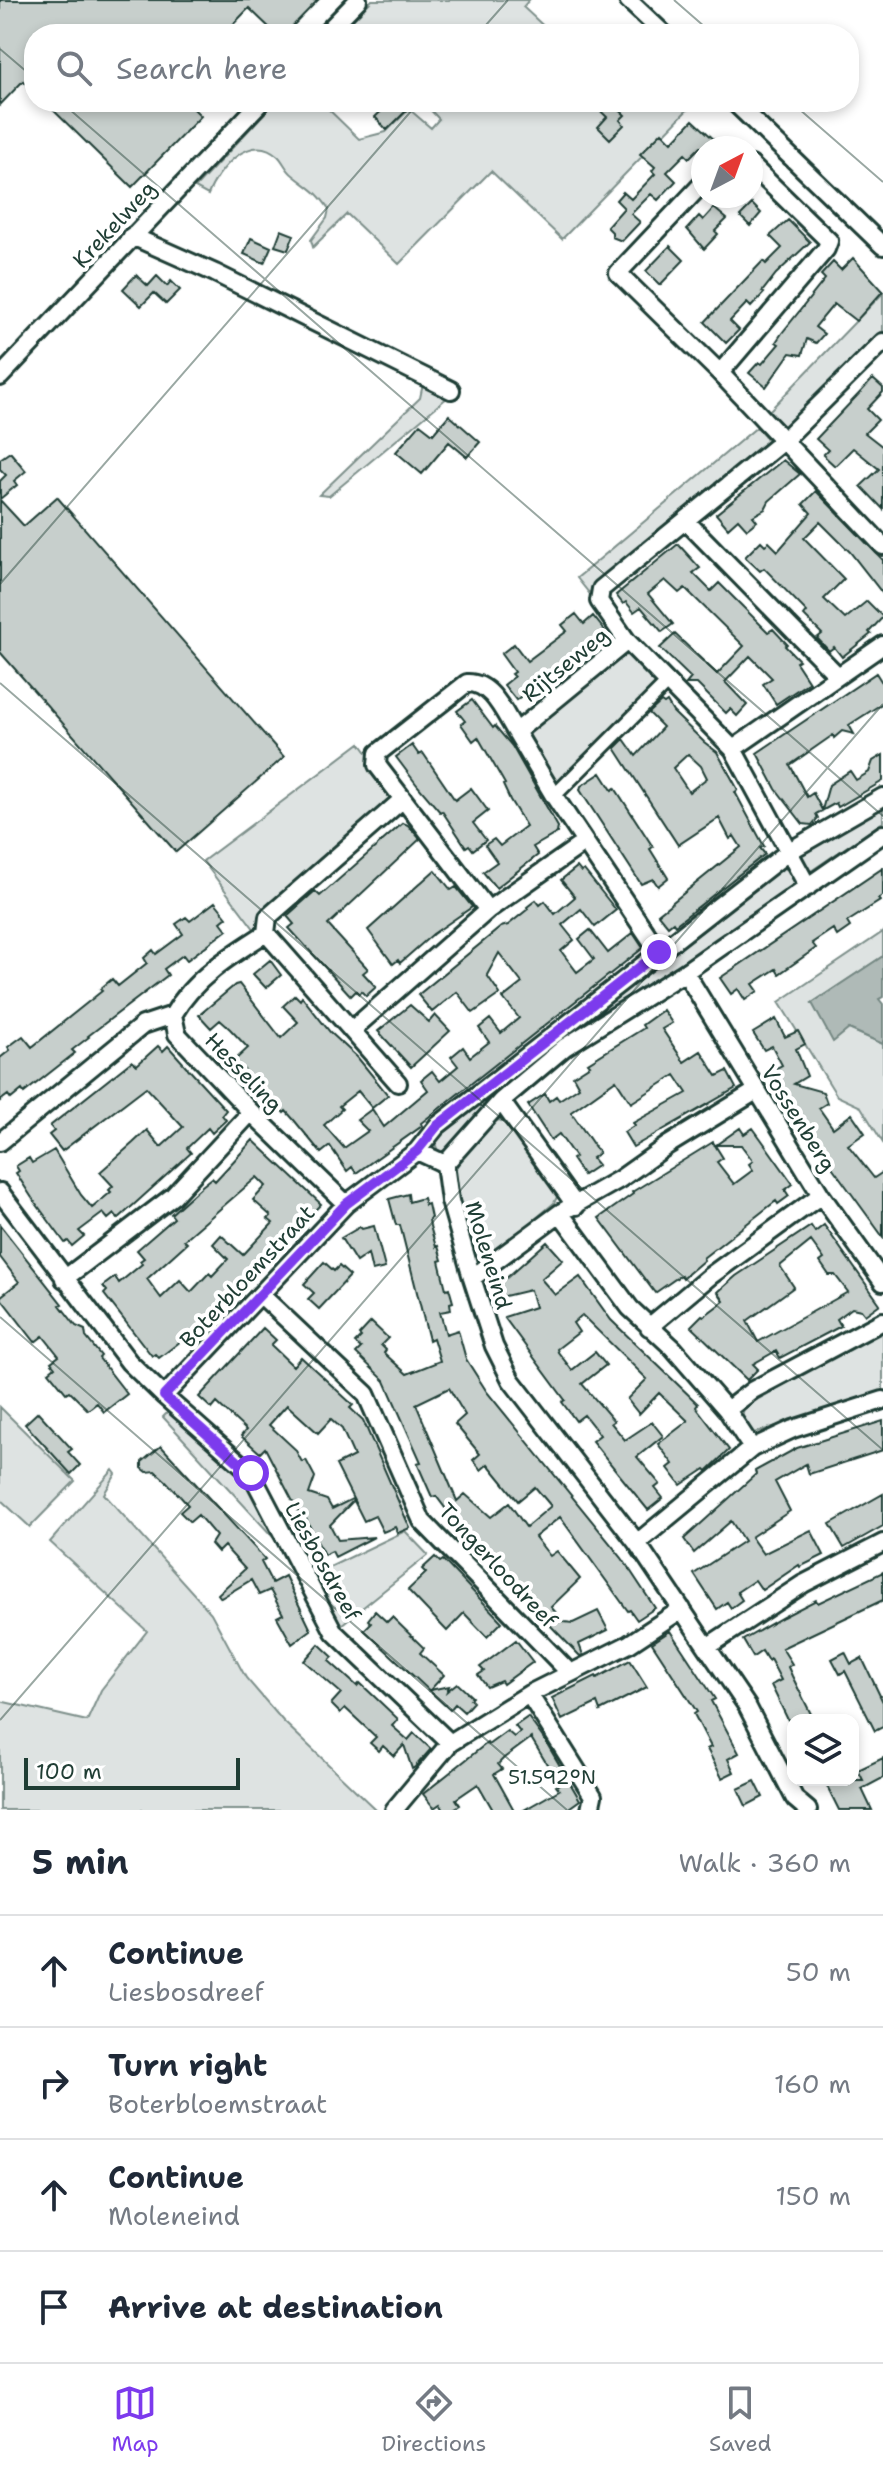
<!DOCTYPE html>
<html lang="en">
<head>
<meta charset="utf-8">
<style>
	body { margin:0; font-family:"Shantell Sans",sans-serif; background:#f2f2f3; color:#1f2937 }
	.controls { position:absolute; right:24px; bottom:24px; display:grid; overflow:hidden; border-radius:16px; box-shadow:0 4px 12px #0003 }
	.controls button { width:72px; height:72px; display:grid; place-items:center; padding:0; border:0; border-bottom:2px solid #e0e1e3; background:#fff; color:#1f2937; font:40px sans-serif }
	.compass { position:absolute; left:691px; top:136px; width:72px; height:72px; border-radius:50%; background:#fff; box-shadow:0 4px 12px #0003; rotate:41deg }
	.scale { position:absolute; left:24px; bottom:20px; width:216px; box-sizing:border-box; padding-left:8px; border:4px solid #1f3d34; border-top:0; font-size:22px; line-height:28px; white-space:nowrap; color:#1f3d34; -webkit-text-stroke:6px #fff; paint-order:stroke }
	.stop { position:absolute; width:24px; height:24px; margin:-18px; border:6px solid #7c3aed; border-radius:50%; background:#fff }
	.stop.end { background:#7c3aed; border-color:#fff; box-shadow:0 2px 8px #0008 }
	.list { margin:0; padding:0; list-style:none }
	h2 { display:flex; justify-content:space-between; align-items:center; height:104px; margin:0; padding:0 32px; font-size:34px }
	h2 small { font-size:26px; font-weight:400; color:#747a83 }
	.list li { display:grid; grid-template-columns:52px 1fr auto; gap:24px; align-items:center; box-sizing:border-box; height:112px; padding:0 32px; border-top:2px solid #e0e1e3 }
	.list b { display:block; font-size:30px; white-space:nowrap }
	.list p { margin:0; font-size:26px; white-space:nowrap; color:#747a83 }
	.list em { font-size:26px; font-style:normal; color:#747a83 }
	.icon { flex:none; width:44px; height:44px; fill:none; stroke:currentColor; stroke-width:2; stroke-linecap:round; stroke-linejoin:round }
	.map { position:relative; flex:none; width:883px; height:1810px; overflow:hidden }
	.search { position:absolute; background:#fff; box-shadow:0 4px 12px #0003; left:24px; right:24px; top:24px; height:88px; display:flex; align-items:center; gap:20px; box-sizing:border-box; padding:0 28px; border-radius:32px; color:#747a83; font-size:30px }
	.sheet { height:552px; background:#fff }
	nav { display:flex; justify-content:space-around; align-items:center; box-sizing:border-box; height:112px; border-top:2px solid #e0e1e3; background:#fff; font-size:22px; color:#747a83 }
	nav a { display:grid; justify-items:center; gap:4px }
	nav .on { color:#7c3aed }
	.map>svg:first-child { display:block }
</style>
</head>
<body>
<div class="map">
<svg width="883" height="1810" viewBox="0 0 883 1810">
	<rect width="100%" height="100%" fill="#fff"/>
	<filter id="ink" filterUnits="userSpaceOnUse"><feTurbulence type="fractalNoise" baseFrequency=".0125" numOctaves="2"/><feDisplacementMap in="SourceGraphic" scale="16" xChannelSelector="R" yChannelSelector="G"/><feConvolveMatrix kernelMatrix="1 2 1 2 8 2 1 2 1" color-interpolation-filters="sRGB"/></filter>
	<g filter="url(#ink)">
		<path fill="#dee3e2" stroke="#7e908b" stroke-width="2" d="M372,0H529L523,7L552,34H354L347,26Z
			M275,102H321L359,139L386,132L409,109L431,128L439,119L423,102H695L562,239L491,171L399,264L347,214L313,247L311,240L327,218L329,209C315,189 310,189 293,175C286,170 284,162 278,156C250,130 217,171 208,195L195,188Z
			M883,293V334L794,427L784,426L769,411Z
			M423,384L448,397L329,496L319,495L420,398Z
			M757,427L769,441L589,593L577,578Z
			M629,650L663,681L558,786L530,736V727Z
			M360,743L396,792L390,800L261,916L255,930L203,861Z
			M883,803V822L808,873L796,854Z
			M779,867L793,871L797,879L792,896C730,932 669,969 609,1009C549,1049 486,1094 445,1155L439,1154L435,1143L442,1131Z
			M883,932V956L812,1003L849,1029L883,1044V1143L861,1107L837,1096L779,1002Z
			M499,1120L511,1125L555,1186L558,1195L554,1203L486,1261L474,1262C468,1238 451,1197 455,1173C458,1154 481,1136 494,1122Z
			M883,1330V1393L754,1433L749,1432L742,1418L744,1407Z
			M0,1407L75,1481L30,1527L0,1499Z
			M172,1408L253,1485L283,1548L163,1417Z
			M113,1470L116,1474L104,1494L211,1613L246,1678L283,1721L376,1810H0V1701L87,1721L101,1690L147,1631L50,1542Z
			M405,1531L428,1555L341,1625L313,1575Z"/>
		<path fill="#afbab7" stroke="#758883" stroke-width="2" d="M883,956V997L879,999L883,1004V1044L849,1029L833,1042L812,1003Z"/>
		<path fill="#c7cfcc" stroke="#1f3d34" stroke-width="2" fill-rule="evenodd" d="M0,0H318L285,34H276L249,8L224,34H34V92L23,81L0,105Z
			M45,102H187L201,116L132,187Z
			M391,102H415L387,130L375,117Z
			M591,102H611L625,115L620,120L624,125L610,139L598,127L607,117Z
			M693,120L717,142L711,148L700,147L689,158L685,154L667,172L676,181L658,200L651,194L631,214L640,222L622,241L612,237V232L607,227L624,208L616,200L623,192L631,199L655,174L652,171L655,167L640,154L662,132L672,142Z
			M752,204L761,213L750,226L740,216Z
			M714,208L727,219L715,231L718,234L704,249L687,229L699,216L703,220Z
			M788,220L810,242L776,274L762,292L764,293L751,307L747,303L730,321L739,330L726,343L705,322L763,261L766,264L782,248L770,236Z
			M281,230L294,235L288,250L275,246Z
			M251,238L271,247L264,263L244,254Z
			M670,246L684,260L660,285L646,271Z
			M853,258L883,291L856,321L834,304L815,327L824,334L816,343L807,339L802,355L790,353L766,387L749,373L759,362L762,364L779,344L776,342L782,333L825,279L821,275L833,262L841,270Z
			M136,275L148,286L157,276L167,286L171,281L180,290L166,304L154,293L141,306L123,289Z
			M873,379L883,388V392L867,409L878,420L865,433L883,447V509L861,486L879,469L853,448L835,466L823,455L828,450L816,439Z
			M449,415L480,442L467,457L449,442L422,474L396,452L420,424L433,434Z
			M10,452L26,471L14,481L17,485L0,499V481L6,475L0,469V459Z
			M783,460L800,474L769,501L765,509L753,516L757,521L747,529L738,519L728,528L716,514Z
			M816,491L883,560V594L850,552L820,522L804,538L844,579L824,599L845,619L867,601L883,617L869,632L871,634L842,657L834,647L829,651L817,638L822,634L804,616L807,612L764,568L760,571L745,557L761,541L765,545L769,542L778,551L811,513L803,504Z
			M57,497L284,757L176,852L0,652V500L24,526Z
			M678,544L700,568L693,573L711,591L719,583L768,632L773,629L787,644L785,646L799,660L796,662L809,682L776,704L763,684L772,678L750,656L725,682L747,705L737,716L730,709L726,713L697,684H686L691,678L660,648L675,634L717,674L744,646L685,588L679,593L665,580L648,594L673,624L662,632L641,607L634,612L626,602L623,604L616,595Z
			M576,614L584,624L593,616L605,631L543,683L541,681L516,700L504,685L514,677L511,674L514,672L501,654L514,644L527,661L567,631L562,625Z
			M876,673L883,684V703L849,725L854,734L842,731L834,738L833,735L790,765L807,797L813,793L822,810L829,785L850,771L856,780L869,772L873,761L883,755V781L838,807L836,803L816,814L818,818L812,825L803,824L776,789L757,753Z
			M472,700L493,728L495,726L512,746L558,827L557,833L533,847L538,855L496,888L483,872L497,862L485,845L494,839L500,846L526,826L510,800L503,785L505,784L478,737L473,741L461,724L465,721L457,711Z
			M661,702L664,704L667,702L673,712L704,742L717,752L736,786L738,790L735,792L764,846L760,848L765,854L675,925L673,922L668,926L658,914L741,847L734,836L730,839L719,818L678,845L615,748L624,739L636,756L663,727L649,713ZM688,754L701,766L707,778L689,792L673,768Z
			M412,745L419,755L423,753L455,800L471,788L488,811L473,823L486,840L473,850L469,845L466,847L442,811L440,812L417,785L396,757Z
			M601,773L612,790L615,788L653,847L650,849L668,878L658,886L653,879L641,884L580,790L581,786Z
			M403,823L408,825L420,839L328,925L368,969L363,973L376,987L366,996L361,991L359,994L356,991L351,996L289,928L294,924L287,916L315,891L320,896Z
			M577,867L581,872L584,870L616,910L595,927L581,909L562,925L574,940L561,951L577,972L594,959L579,939L590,930L608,953L633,933L643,948L421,1123L422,1126L356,1173L352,1167L347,1171L330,1146L321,1153L294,1120L286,1111L284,1113L235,1060L248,1048L230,1029L220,1020L211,1028L199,1015L235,985L239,984L281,1038L298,1022L283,1006L295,995L300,1000L302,997L330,1032L358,1058L388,1095L372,1108L358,1091L339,1106L342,1109L324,1125L344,1148L368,1131L357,1120L372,1109L384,1127L428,1090L421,1080L432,1071L440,1081L458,1066L451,1057L463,1047L470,1057L489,1042L479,1028L490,1019L501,1033L519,1018L503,998L522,983L499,953L487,975L500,994L473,1013L457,992L432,1012L418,995L501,927L508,925L528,909L527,907L536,900L540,905L545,901L555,914L575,897L561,880Z
			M883,868V895L878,899L880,901L847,922L850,927L837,936L833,929L812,943L816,948L779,974L776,969L753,984L758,991L745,1000L738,989L731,994L720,978Z
			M435,870L451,890L456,887L472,907L433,934L400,963L398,960L393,964L368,930Z
			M215,902L227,917L221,922L227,930L187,960L183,955L164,969L168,975L88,1036L89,1037L72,1050L75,1053L24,1093L22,1090L11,1099L8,1095L0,1101V1058L10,1050L8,1047L23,1036L32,1047L102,991L100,989L112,979L118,986L147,963L144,958L153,950L156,954L183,934L176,924L186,917L190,921Z
			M270,960L281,975L266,988L253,974Z
			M410,1005L429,1022L435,1015L450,1031L411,1067L378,1031Z
			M663,1010L672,1023L662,1029L684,1062L701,1051L717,1076L727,1071L736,1088L633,1147L624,1132L635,1125L633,1123L687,1093L675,1075L631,1103L616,1080L571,1112L599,1153L592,1158L598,1165L583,1175L572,1159L575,1157L559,1134L551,1140L528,1105L545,1094L549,1101L556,1096L559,1100L579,1087L573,1076L590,1065L588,1063L644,1028L642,1025Z
			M776,1019L785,1037L798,1031L805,1044L796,1049L807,1076L794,1084L823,1092L827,1103L819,1108L833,1128L852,1114L865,1133L848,1145L874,1178L883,1172V1237L814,1142L811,1144L803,1132L785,1102L790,1099L773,1070L782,1065L772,1046L764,1050L753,1033Z
			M158,1046L163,1051L168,1046L193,1074L226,1110L222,1115L226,1120L212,1133L208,1128L187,1148L191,1153L118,1219L114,1214L108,1219L103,1213L79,1231L84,1236L72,1246L68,1241L65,1243L32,1198L16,1173L19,1171L16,1166L29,1158L32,1163L54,1150L81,1195L92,1208L111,1192L109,1190L113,1186L100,1172L133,1143L147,1130L161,1147L183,1127L146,1087L62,1151L49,1135L54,1131L50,1126L132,1061L137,1065Z
			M740,1128L744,1134L753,1128L761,1139L793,1184L785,1190L789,1196L778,1204L776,1201L758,1215L703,1258L704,1260L683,1278L681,1275L655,1293L599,1218L633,1194L632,1192L713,1142L723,1158L717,1162L734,1184L753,1170L749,1164L753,1161L741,1145H716Z
			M253,1140L321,1204L235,1292L234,1290L225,1299L187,1340L185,1338L159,1358L155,1354L152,1356L104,1294L107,1291L103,1286L115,1277L119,1283L142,1264L140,1261L144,1258L137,1250L174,1218L171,1214L202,1186L212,1178L215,1181ZM257,1177L266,1186L253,1200L271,1216L268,1219L273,1223L243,1255L221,1235L213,1244L228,1259L212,1276L209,1273L191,1292L180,1280L161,1298L147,1279L187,1243L184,1240Z
			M408,1194L409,1202L423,1198L425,1205L428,1204L431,1218L429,1219L430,1226L436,1247L438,1246L442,1260L439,1261L446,1289L449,1288L453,1302L450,1303L451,1310L440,1312L446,1334L458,1330L466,1359L487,1392L622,1558L655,1608L637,1620L630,1610L628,1611L560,1517L535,1537L550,1556L557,1551L580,1579L551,1607L564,1622L573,1623L598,1611L608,1630L579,1644L583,1655L580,1656L451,1523L448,1519L451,1516L436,1496L432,1497L417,1463L421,1462L385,1381L356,1353L361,1348L355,1343L361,1337L359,1335L371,1322L388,1338L381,1345L386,1350L384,1353L407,1374L440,1361L433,1338L429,1340L400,1225H396L389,1199ZM449,1388L465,1415L455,1424L480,1454L473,1460L481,1470L488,1464L518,1501L535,1487L551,1506L526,1527L509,1503L491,1517L465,1494L457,1501L416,1404Z
			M0,1225L62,1304L60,1305L76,1326L85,1330L86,1337L101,1356L99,1358L127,1394L104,1412L97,1403L88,1410L69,1391L66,1393L49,1372L55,1367L51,1362L59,1356L43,1336L35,1342L0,1297L19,1282L0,1257Z
			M824,1225L880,1304L865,1315L861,1310L852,1308L837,1319L841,1326L780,1358L776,1351L753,1364L758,1369L747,1380L691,1326L702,1315L704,1316L724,1301L718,1292L736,1276L811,1226L815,1232ZM811,1241L824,1259L820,1262L829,1275H835L848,1292L758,1342L747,1321L794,1287L780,1266Z
			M374,1226L385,1268L372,1271L368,1254L356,1262L341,1238L360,1227L362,1229Z
			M547,1242L563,1260L541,1279L555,1295L580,1277L611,1320L698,1404L696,1407L729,1450L707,1471L705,1469L681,1485L668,1468L673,1464L658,1444L688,1421L659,1393L639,1414L627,1399L647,1379L582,1315L573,1323L579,1332L557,1349L558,1352L572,1370L595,1352L606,1365L582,1384L614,1421L611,1423L625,1440L652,1422L663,1436L637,1457L660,1484L655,1488L663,1498L648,1510L592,1441L600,1435L584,1415L576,1421L562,1402L565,1400L504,1317L535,1307L530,1290L501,1297L494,1289Z
			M324,1262L334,1271L339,1266L350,1276L319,1309L308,1299L314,1293L304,1284Z
			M263,1328L276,1340L271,1345L293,1366L301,1357L353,1405L350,1408L363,1420L410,1528L398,1533L395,1527L383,1532L375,1516L364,1521L336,1465L354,1456L342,1429L331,1419L318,1433L287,1405L269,1425L295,1449L302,1462L306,1460L315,1477L309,1494L327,1500L332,1509L352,1499L353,1501L330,1525L338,1540L374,1537L335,1557L332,1551L324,1555L304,1515L301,1517L265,1448L260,1453L241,1436L246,1430L217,1403L212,1409L199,1397Z
			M38,1412L72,1449L68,1452L80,1465L71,1474L25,1424Z
			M883,1421V1450L809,1474L806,1464L775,1482L790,1511L751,1537L763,1554L811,1530L824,1555L800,1567L799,1565L762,1590L755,1580L737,1592L742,1600L731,1608L727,1602L717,1609L694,1574L744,1541L731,1521L694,1553L684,1539L756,1474L755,1471L797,1448Z
			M161,1446L265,1559L261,1562L272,1583L285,1576L311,1630L292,1644L277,1617L283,1614L270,1590L259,1595L251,1580L221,1598L218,1594L245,1569L224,1546L218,1552L211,1544L216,1536L198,1515L190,1522L180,1512L188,1505L166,1481L155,1471L147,1472L142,1468V1462Z
			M883,1494V1526L844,1548L830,1524Z
			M435,1557L440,1562L443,1560L502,1622L487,1637L464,1613L447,1631L408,1590L426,1573L422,1569Z
			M883,1572V1600L782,1648L792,1664L788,1667L792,1676L814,1720H788L771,1685L781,1680L770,1659L768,1661L762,1651L753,1657L743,1640L783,1617L816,1600L818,1603Z
			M375,1611L387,1622L392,1617L424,1648L420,1653L444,1675L430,1690L449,1686L447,1691L457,1683L472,1697L470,1699L473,1702L464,1712L455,1704L450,1710L364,1630L371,1623L368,1620Z
			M670,1631L715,1699L711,1701L739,1753L728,1759L734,1772L722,1778L707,1749L711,1747L694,1714L697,1712L652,1643Z
			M516,1640L533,1662L503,1684L501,1681L487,1687L478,1675L484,1671L480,1667Z
			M319,1644L333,1657L329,1661L357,1686L360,1683L398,1719L392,1726L408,1740L414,1733L431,1749L415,1767L412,1769L404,1745L394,1756L383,1746L379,1751L370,1743L376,1737L345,1708L340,1713L331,1704L341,1693L304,1661Z
			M845,1652L851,1664L862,1658L883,1702V1727L875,1731L845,1671L840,1674L832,1659Z
			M630,1660L647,1687L600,1711L597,1703L562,1720L552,1698L596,1676L597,1678Z
			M528,1717L546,1742L580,1800L566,1810H524L559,1790L556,1786L559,1784L531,1738L504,1758L498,1764L502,1769L494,1774L514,1810H493L478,1784L456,1799L460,1805L452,1810H444L440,1804L434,1808L423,1794L487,1743L488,1745L507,1731L514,1737L520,1732L515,1726Z
			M883,1758V1778L862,1789L872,1810H839L824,1780H863L858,1770Z
			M755,1781L763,1797L746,1806L738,1789Z"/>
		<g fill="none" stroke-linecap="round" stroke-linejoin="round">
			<g stroke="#1f3d34" stroke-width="18">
				<path id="pedestrian" d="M554,796L668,682"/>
			</g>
			<g stroke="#1f3d34" stroke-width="22">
				<path id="minor" d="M628,0L664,34
					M325,34L358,0
					M734,102L883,246
					M703,183L618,273L720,373L883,546
					M132,236L215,273L451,390
					M720,373L826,249L829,241L751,165
					M0,377L261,102
					M686,521L838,676
					M627,641L733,749L808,887
					M516,732L554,796L659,952
					M733,749L883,645
					M403,799L488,910
					M266,933L398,1083
					M685,972L821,1195L883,1282
					M173,1015C193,979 231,955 266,933L268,917L403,799L377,765L378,753L467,683C492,682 504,713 516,732L627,641L599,601L601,589L784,440L883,342
					M353,1029L488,910L585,842
					M501,1101L576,1206
					M0,1142L143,1025L173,1015L177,1034L251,1112L346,1204
					M417,1151L437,1126L788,852L883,797
					M0,1192L129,1362L164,1396L251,1473L334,1632L450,1743
					M560,1213L630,1308L673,1348L727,1410L752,1448
					M472,1278L560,1213L620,1179L668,1145L756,1091
					M64,1279L173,1196L251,1112
					M261,1295L366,1394L422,1521L569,1672
					M649,1327L710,1276L821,1195
					M164,1396L346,1204L417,1151L445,1164
					M727,1410L753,1390L883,1321
					M637,1543L752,1448L793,1429L883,1400
					M707,1647L803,1584L883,1543
					M529,1694L593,1796L590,1810
					M394,1810L450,1743L529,1694L629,1644L682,1609
					M808,1810L795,1799L747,1706L707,1647L637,1543L511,1380L494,1346L472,1278L450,1201L445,1164L501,1101L565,1047L685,972L883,834"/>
			</g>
			<use href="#pedestrian" stroke="#fff" stroke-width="12"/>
			<use href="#minor" stroke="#fff" stroke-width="16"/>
		</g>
	</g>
	<g fill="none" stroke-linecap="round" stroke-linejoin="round" filter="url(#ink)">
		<path stroke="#7c3aed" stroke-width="10" d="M251,1473L164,1396L346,1204L417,1151L437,1126L659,952"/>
	</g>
	<path fill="none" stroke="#1f3d34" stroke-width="2" stroke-opacity="0.45" d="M674,0L713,34M478,34L508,0M0,49L34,78M61,102L883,816M791,102L883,182M0,584L419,102M0,683L883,1450M0,1317L567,1810M0,1720L883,704"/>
	<g text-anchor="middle" stroke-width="8" stroke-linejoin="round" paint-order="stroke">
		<g font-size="22" fill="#1f3d34" stroke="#fff">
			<text transform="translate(114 224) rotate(-47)" y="8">Krekelweg</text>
			<text transform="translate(565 664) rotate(-39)" y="8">Rijtseweg</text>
			<text transform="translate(244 1072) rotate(46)" y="8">Hesseling</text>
			<text transform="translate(799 1118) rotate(58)" y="8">Vossenberg</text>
			<text transform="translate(489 1255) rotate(73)" y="8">Moleneind</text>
			<text transform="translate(247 1276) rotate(-47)" y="8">Boterbloemstraat</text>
			<text transform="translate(323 1561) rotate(61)" y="8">Liesbosdreef</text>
			<text transform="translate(498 1565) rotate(47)" y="8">Tongerloodreef</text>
		</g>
	</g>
	<g font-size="20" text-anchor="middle" fill="#1f3d34" stroke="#fff" stroke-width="8" stroke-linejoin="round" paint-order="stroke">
		<text x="552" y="1784">51.592°N</text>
	</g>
</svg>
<div class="controls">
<button><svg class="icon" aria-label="layers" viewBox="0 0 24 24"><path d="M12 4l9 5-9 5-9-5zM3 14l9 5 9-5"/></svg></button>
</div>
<svg class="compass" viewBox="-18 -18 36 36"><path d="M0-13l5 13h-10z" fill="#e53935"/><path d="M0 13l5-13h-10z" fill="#747a83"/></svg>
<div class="scale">100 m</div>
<div class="stop" style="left:251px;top:1473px"></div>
<div class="stop end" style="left:659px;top:952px"></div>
<div class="search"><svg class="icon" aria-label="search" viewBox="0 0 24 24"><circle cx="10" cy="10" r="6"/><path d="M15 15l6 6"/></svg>Search here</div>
</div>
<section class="sheet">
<h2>5 min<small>Walk · 360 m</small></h2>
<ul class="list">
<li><svg class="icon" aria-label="ahead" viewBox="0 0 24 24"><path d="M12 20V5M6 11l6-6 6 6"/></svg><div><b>Continue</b><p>Liesbosdreef</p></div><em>50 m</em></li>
<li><svg class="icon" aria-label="right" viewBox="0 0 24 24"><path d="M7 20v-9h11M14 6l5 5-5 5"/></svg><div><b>Turn right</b><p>Boterbloemstraat</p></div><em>160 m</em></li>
<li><svg class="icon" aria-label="ahead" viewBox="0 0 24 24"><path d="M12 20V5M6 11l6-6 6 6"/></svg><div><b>Continue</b><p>Moleneind</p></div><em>150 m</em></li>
<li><svg class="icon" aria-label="arrive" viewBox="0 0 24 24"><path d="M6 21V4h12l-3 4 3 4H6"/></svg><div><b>Arrive at destination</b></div></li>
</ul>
</section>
<nav>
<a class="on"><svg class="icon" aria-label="map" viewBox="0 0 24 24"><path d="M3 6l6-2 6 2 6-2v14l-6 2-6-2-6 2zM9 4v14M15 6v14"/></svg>Map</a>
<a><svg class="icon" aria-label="directions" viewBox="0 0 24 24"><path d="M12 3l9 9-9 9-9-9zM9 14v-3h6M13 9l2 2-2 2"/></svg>Directions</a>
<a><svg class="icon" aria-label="saved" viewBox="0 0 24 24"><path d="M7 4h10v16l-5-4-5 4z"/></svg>Saved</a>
</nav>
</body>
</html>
